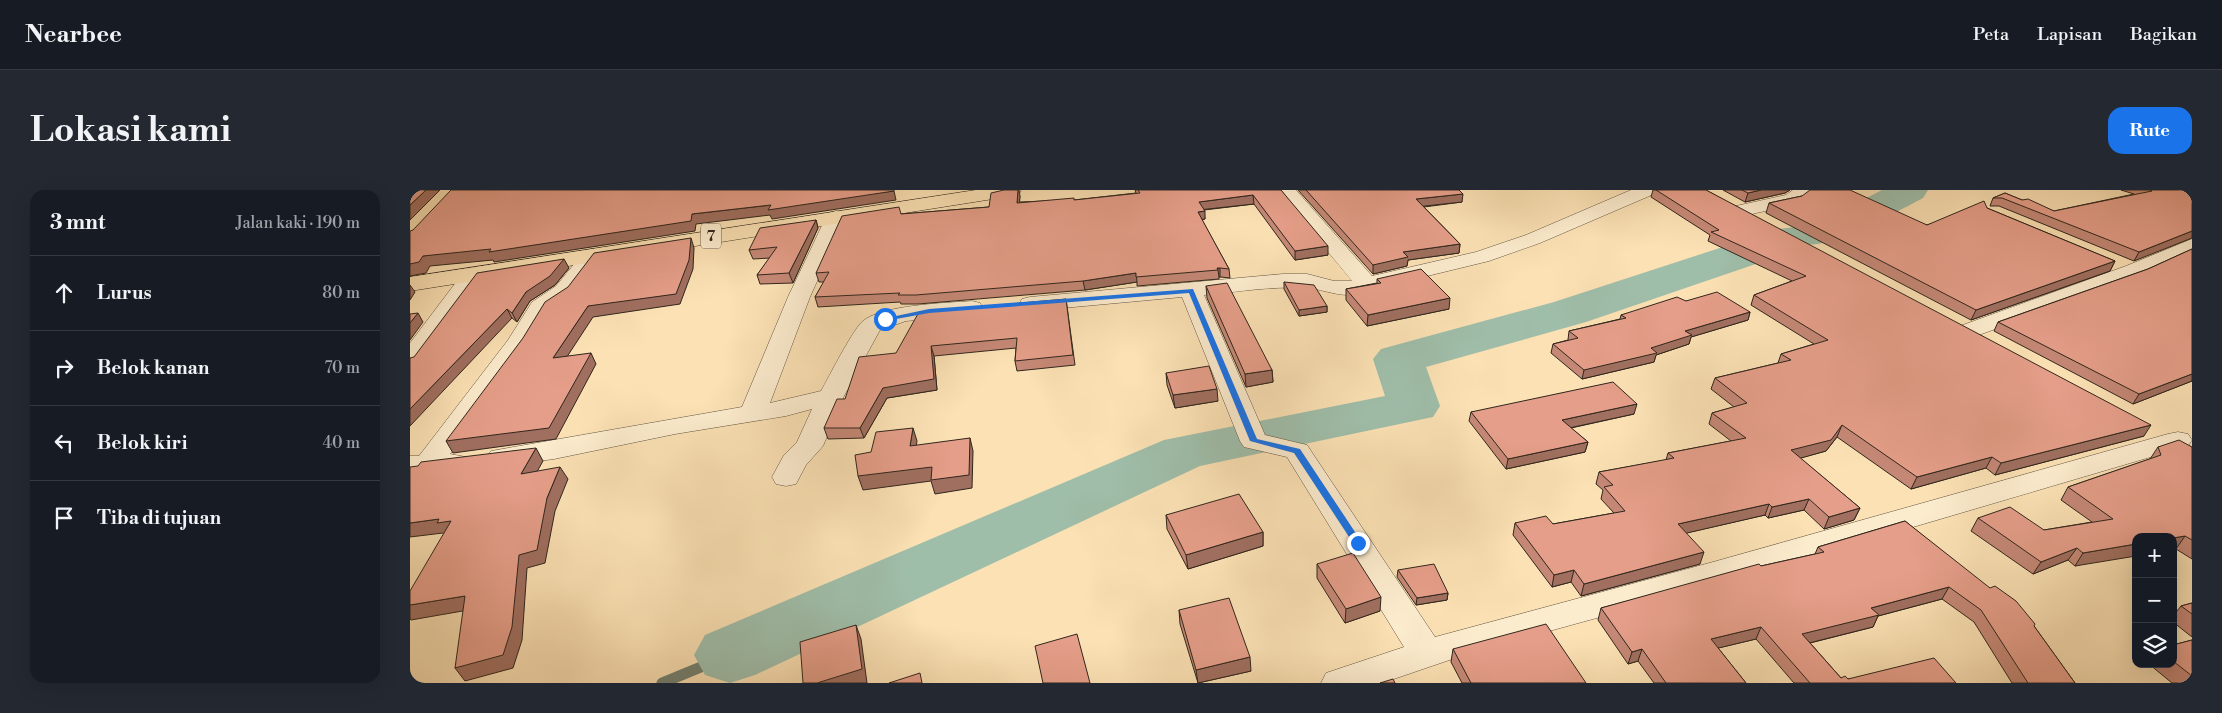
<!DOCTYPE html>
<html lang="id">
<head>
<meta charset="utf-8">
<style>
	body { margin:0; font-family:"Libre Bodoni",serif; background:#242831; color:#f1f3f6 }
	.controls { position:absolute; right:15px; bottom:15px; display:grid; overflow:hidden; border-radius:10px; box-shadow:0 5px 20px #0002 }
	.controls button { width:45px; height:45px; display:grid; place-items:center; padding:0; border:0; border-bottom:1px solid #363941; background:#171b24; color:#f1f3f6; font:25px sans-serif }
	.stop { position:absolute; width:15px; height:15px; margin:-11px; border:4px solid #1a73e8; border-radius:50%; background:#fff }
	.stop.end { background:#1a73e8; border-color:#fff; box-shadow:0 1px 5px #0008 }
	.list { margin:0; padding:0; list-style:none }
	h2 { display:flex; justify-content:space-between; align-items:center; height:65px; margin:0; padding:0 20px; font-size:21px }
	h2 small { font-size:16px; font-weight:400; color:#9ea1a6 }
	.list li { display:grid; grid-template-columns:32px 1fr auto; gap:15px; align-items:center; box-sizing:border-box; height:75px; padding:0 20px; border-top:1px solid #363941 }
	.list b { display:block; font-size:19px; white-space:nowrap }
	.list em { font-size:16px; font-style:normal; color:#9ea1a6 }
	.icon { flex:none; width:28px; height:28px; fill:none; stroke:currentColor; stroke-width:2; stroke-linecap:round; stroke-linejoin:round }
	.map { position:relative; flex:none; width:1782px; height:493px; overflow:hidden; border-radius:15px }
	header { display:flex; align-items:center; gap:30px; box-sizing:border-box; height:70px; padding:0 25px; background:#171b24; border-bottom:1px solid #363941 }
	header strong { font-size:24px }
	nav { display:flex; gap:28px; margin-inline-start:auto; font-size:18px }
	.intro { display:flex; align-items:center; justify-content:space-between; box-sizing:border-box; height:120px; padding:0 30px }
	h1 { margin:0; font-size:35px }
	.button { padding:12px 22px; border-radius:15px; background:#1a73e8; color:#fff; font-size:18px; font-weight:700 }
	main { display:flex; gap:30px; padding:0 30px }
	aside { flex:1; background:#171b24; border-radius:15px; box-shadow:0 5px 20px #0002 }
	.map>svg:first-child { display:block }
</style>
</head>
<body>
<header>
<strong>Nearbee</strong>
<nav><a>Peta</a><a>Lapisan</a><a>Bagikan</a></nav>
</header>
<div class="intro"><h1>Lokasi kami</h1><a class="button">Rute</a></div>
<main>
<aside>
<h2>3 mnt<small>Jalan kaki · 190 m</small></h2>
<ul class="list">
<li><svg class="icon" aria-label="ahead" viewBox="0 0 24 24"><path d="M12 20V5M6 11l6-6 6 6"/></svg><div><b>Lurus</b></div><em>80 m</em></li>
<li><svg class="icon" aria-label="right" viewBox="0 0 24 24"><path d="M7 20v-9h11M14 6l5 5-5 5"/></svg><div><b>Belok kanan</b></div><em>70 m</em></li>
<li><svg class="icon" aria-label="left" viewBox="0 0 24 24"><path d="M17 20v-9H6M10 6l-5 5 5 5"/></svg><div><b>Belok kiri</b></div><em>40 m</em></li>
<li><svg class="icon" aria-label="arrive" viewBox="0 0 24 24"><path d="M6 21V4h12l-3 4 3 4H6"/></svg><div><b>Tiba di tujuan</b></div></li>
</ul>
</aside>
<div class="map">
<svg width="1782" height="493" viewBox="0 0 1782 493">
	<rect width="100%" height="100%" fill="#fbe1b4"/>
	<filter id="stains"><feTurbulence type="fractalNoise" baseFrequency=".004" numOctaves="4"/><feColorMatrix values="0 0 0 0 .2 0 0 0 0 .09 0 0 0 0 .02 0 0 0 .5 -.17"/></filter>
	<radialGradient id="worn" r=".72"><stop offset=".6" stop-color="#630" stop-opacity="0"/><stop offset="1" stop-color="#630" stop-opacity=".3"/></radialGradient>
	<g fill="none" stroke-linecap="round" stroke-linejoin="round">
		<path stroke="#738171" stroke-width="11" d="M252,493L320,465"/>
		<path fill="#9fbeaa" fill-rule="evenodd" d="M1472,0H1518L1513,8C1492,19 1420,59 1398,54L1396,57L1176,132L1016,177L1030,216L1023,227L790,276L345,485L320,493L295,485L284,465L295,445L754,250L975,206L963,169L971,159L1144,112L1368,39L1386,37L1433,20Z"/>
		<g stroke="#635542" stroke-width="1">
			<path id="minor" d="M867,0H886L962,86L1066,62L1116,45L1221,0H1246L1244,4L1130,53L1079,71L939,105C923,105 909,98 894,98C861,96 827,102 794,105L855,245L897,255L1025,447L1303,372L1758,244L1768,242L1778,244L1782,250L1778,256L1303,396L1063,462L972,493H911L916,483L994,457L877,267L834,257L830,251L772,107L620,121L612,119L609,114L612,109L620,107L873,84H897L924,91H942Z
				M1383,0H1405L1389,13L1382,15L1333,26L1326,24L1323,20L1326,16L1376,5Z
				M426,21L433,23L436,27L400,107L360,213L411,201C419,187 443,139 453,131C472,115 536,113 562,111L570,113L573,118L570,123L562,125L496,131L470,140L434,206L413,256L396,275L386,294L376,296L366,294L362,287L374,265L387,252L402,219L376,226L265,244L144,269L91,276L81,273L77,267L81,261L332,217L378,107L416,27L419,23Z
				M1782,49V63L1732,86L1566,146L1558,148L1550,146L1546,141L1550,136L1716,76Z
				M182,59L189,61L192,65L162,106L139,121L117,158L40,264L56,267L60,273L56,279L46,282L0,284V266H9L98,150L122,112L146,96L175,61Z
				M64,78L72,79L75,84L9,175L0,177V153L56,79Z"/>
		</g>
		<g stroke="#30261c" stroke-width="1">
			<path id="trunk" d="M566,0H611L609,4L602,6L0,101V87Z"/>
		</g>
		<use href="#minor" fill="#fcecce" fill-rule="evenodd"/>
		<use href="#trunk" fill="#fbe1b4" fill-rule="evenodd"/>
	</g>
	<path fill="#c58876" stroke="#30261c" d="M725,0H871L918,65L885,70L844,14L794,20L795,29L792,30L819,79L820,88L810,87H809V89L727,96V92L675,100L508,114H491L490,112L408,117L405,107L414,92H409L406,83L491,24L579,17L610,6L609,12L664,10L726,3Z
		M888,0H1049L1052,12L1014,17L1050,54L1049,63L998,70L997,76L963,84Z
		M1243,0H1296L1734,246L1585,285L1576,278L1501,299L1427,247L1416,261L1390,268L1450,318L1444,330L1414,339L1394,320L1358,328L1355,325L1276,343L1290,374L1171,406L1161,392L1142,397L1103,345L1105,333L1143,334L1204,323L1191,309L1193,300L1186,294L1189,282L1256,270L1258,263L1321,251L1299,234L1302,223L1324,217L1301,199L1305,188L1368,173L1371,164L1404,154L1341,115L1344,105L1382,91L1298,51L1300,45L1241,7Z
		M1313,0H1380L1375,3L1335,12Z
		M1711,0H1782L1724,71L1589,16H1580L1583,8L1595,3L1612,10L1644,21L1724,4Z
		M1392,6L1517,35L1577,18L1705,71L1700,81L1561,130L1356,23L1359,13Z
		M406,30L408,38L383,93L350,94L347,85L360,68L343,69L339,60Z
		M1782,59V191L1723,214L1584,141L1588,132L1738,79Z
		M159,78L145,95L120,111L107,132L102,128L4,167Z
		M967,89L1039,119L957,136L936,110V99L967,93Z
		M874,92L917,116V122L889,126L874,99Z
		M796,96L862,180L863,192L836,197L797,108Z
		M656,109L665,175L607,181L605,171L606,158L524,166L527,200L477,208L454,248L418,249L414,238L435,209L486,163Z
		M1276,111L1340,122L1338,130L1281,147L1279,154L1246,165L1244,172L1172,189L1141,163L1143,154L1158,150L1159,141L1210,129L1211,125Z
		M756,183L808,211L765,218L757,195Z
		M1061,222L1224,224L1161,238L1178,252L1175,262L1096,279L1059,231Z
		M1748,257H1782V369L1766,359H1763V347L1665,376L1658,370L1623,384L1561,341L1568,328L1634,340L1682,332L1651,310L1658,297L1740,269Z
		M756,325L853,342V356L778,379L757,339Z
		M1495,331L1624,436L1665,493H1602L1564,432L1532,409L1468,426L1463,437L1400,453L1431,488L1438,489L1546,493H1384L1346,449L1308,458L1336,493H1244L1228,471L1218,474L1188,430L1191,418L1351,376L1405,364L1408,357Z
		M907,374L970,421L935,433L907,388Z
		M988,380L1038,403L1037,410L1006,415L987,387Z
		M1782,413V447L1763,432V426L1771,416Z
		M769,420L841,481L788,493L770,434Z
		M1782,450V493H1762L1739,474H1763V455Z
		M1043,459L1176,493H1052L1041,472Z"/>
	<path fill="#a06f60" stroke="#30261c" d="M16,0H30L0,30V15Z
		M608,0H609L610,6L609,21L607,13Z
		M1351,0H1380L1375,3L1335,12L1338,3Z
		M484,1L486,10L362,29L360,25L286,34L285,41L84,72L83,70L20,76L16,83L0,86V74L13,66L282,24Z
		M1053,4L1052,12L1006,17V9Z
		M843,5L844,14L789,20V12Z
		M795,21V29L788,30V22Z
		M406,30L408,38L383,93L379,83Z
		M1782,41V48L1724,71L1729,62Z
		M281,48L284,58L283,79L270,114L183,127L149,179L143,168L178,116Z
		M1050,54L1049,63L998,70L997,76L963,84V75L993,62Z
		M918,56V65L885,70V61Z
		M154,69L159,78L145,95L120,111L107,132L102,123L116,102Z
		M1705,71L1700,81L1561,130L1566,120Z
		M807,78H810V87H809L808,80Z
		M726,83L727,92L675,100L673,91Z
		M0,95L5,102L0,110Z
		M1040,108L1039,119L957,136L958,125Z
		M917,116V122L889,126V120Z
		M97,119L102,128L0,236V219Z
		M1340,122L1338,130L1281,147L1279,154L1246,165L1244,172L1172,189L1174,180L1241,158L1275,141Z
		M8,123L13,132L0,150V133Z
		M521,156L524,166L527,200L477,208L454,248L450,238L473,198Z
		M181,163L186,174L146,249L43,263L36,251Z
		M862,180L863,192L836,197L835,184Z
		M1782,184V191L1723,214L1729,204Z
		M807,199L808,211L765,218L763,205Z
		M1227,214L1224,224L1150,240L1152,230Z
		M1432,235L1427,247L1416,261L1377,272L1381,260Z
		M1741,235L1734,246L1585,285L1591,273Z
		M503,238L507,251L504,270L500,256Z
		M560,248L563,261L562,298L525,304L521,291L453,300L448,286Z
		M1178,252L1175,262L1096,279L1098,269Z
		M126,258L133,271L119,296L111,284Z
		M1582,267L1576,278L1501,299L1507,287Z
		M150,277L158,289L145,321L135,373L117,378L112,450L103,478L55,491L45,478L137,308Z
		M1399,309L1394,320L1358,328L1362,317Z
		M1359,314L1355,325L1264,346L1268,334Z
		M1450,318L1444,330L1414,339L1419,327Z
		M29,329L41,331L36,346L33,343L0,347V333Z
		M853,342V356L778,379L776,365Z
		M1775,346L1766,359H1763V348Z
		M1726,354V366L1665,376L1673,363Z
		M1667,358L1658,370L1623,384L1631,372Z
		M1294,362L1290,374L1171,406L1174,394Z
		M1164,380L1161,392L1142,397L1144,385Z
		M1539,397L1532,409L1468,426L1463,437L1387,456L1392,444L1461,418Z
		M1038,403L1037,410L1006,415L1007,408Z
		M55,406L64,419L1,430L0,429V415Z
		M971,407L970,421L935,433L936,419Z
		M446,435L451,449L457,493H407Z
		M1351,437L1346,449L1296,461L1301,449Z
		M1232,459L1228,471L1218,474L1222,462Z
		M840,467L841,481L788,493L786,480Z"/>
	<path fill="#e59e89" stroke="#30261c" d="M0,0H16L0,15Z
		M41,0H484V1L358,20L361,15L282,24L281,31L79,62L81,59L13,66L9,72L0,74V41L3,40Z
		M594,0H608L607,13L664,8V10L730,3L728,0H871L918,56L885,61L843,5L789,12L795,21L788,22L819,79L810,78H807L808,80L726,87V83L673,91L506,105H488L490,103L405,107L419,82L406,83L432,26L489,17L491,24L579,17L581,3Z
		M896,0H1049L1053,4L1006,9L1050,54L993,62L998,67L963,75Z
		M1246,0H1296L1741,235L1591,273L1582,267L1507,287L1432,235L1421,250L1381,260L1450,318L1419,327L1399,309L1362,317L1359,314L1268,334L1294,362L1174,394L1164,380L1144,385L1105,333L1136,326L1143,334L1215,321L1194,297L1203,295L1189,282L1264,268L1258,263L1336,248L1302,223L1337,213L1305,188L1381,170L1371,164L1418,150L1344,105L1396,86L1301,42L1309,40Z
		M1332,0H1351L1338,3Z
		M1400,0H1440L1517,35L1574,11L1577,18L1705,71L1566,120L1359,13L1392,6Z
		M1740,0H1782V41L1729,62L1592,8H1583L1595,3L1612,10L1618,9L1644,21L1742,1Z
		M406,30L379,83L347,85L367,57L339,60L350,38Z
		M281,48L279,70L266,104L178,116L143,168L181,163L139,238L36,251L113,148L135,112L158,97L184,63Z
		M1782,59V184L1729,204L1588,132L1738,79Z
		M154,69L140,86L116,102L102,123L97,119L0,219V168L4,167L67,83Z
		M1011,79L1040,108L958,125L936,99L971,93L967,89Z
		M874,92L904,95L917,116L889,120Z
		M817,93L862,180L835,184L796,96Z
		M1307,102L1340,122L1275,141L1282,145L1241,158L1247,163L1174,180L1143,154L1168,148L1159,141L1216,128L1211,125L1267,107L1276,111Z
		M656,109L663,165L605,171L607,148L521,156L524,189L473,198L450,238H414L427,209H435L449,167L486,163L509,122Z
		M8,123L0,133V124Z
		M799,176L807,199L763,205L756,183Z
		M1203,192L1227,214L1152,230L1178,252L1098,269L1061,222Z
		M503,238L500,256L560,248L559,285L521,290L522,277L448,286L445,265L461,262L466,242Z
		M1769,250L1782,257V350L1775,346L1763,348V347H1726V354L1673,363L1667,358L1631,372L1568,328L1600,317L1634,340L1703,329L1658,297L1751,265L1748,257Z
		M126,258L111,284L150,277L137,308L127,360L109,365L102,437L93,465L45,478L55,406L0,415V401L41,331L27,333L29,329L0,333V277L8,276L11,272Z
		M829,304L853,342L776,365L756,325Z
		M1495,331L1580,398L1585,396L1606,411L1625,434L1624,436L1665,493H1618L1571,420L1539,397L1461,418L1469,425L1392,444L1431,488L1435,486L1438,489L1524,468L1546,493H1400L1351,437L1301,449L1336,493H1256L1232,459L1222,462L1191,418L1349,374L1351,376L1414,362L1408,357Z
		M943,363L971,407L936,419L907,374Z
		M1024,374L1038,403L1007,408L988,380Z
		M819,408L840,467L786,480L769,420Z
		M1782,413V424L1771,416Z
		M1136,434L1176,493H1061L1043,459Z
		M446,435L452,479L407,493H393L390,452Z
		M667,444L680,493H633L625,456Z
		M1782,450V486L1763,471V455Z
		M510,483L512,493H479Z
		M983,489L985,493H970Z"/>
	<path fill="#1a73e8" d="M783,99L847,249L890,259L951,351V356H945L884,263L840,251L779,103L519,123L475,131L472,129L519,119Z"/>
	<g text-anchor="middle" stroke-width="4.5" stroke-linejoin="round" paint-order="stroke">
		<rect fill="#fcecce" stroke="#6d6151" stroke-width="1" x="291" y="33.5" width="20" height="25" rx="4"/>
		<g font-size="15" font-weight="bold" fill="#30261c">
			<text x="301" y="51">7</text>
		</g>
	</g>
	<rect width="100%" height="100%" filter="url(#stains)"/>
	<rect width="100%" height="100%" fill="url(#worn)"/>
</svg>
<div class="controls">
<button>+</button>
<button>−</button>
<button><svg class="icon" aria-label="layers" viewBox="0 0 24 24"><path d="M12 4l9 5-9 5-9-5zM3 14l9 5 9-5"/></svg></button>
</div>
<div class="stop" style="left:475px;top:129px"></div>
<div class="stop end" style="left:948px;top:353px"></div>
</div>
</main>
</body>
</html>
